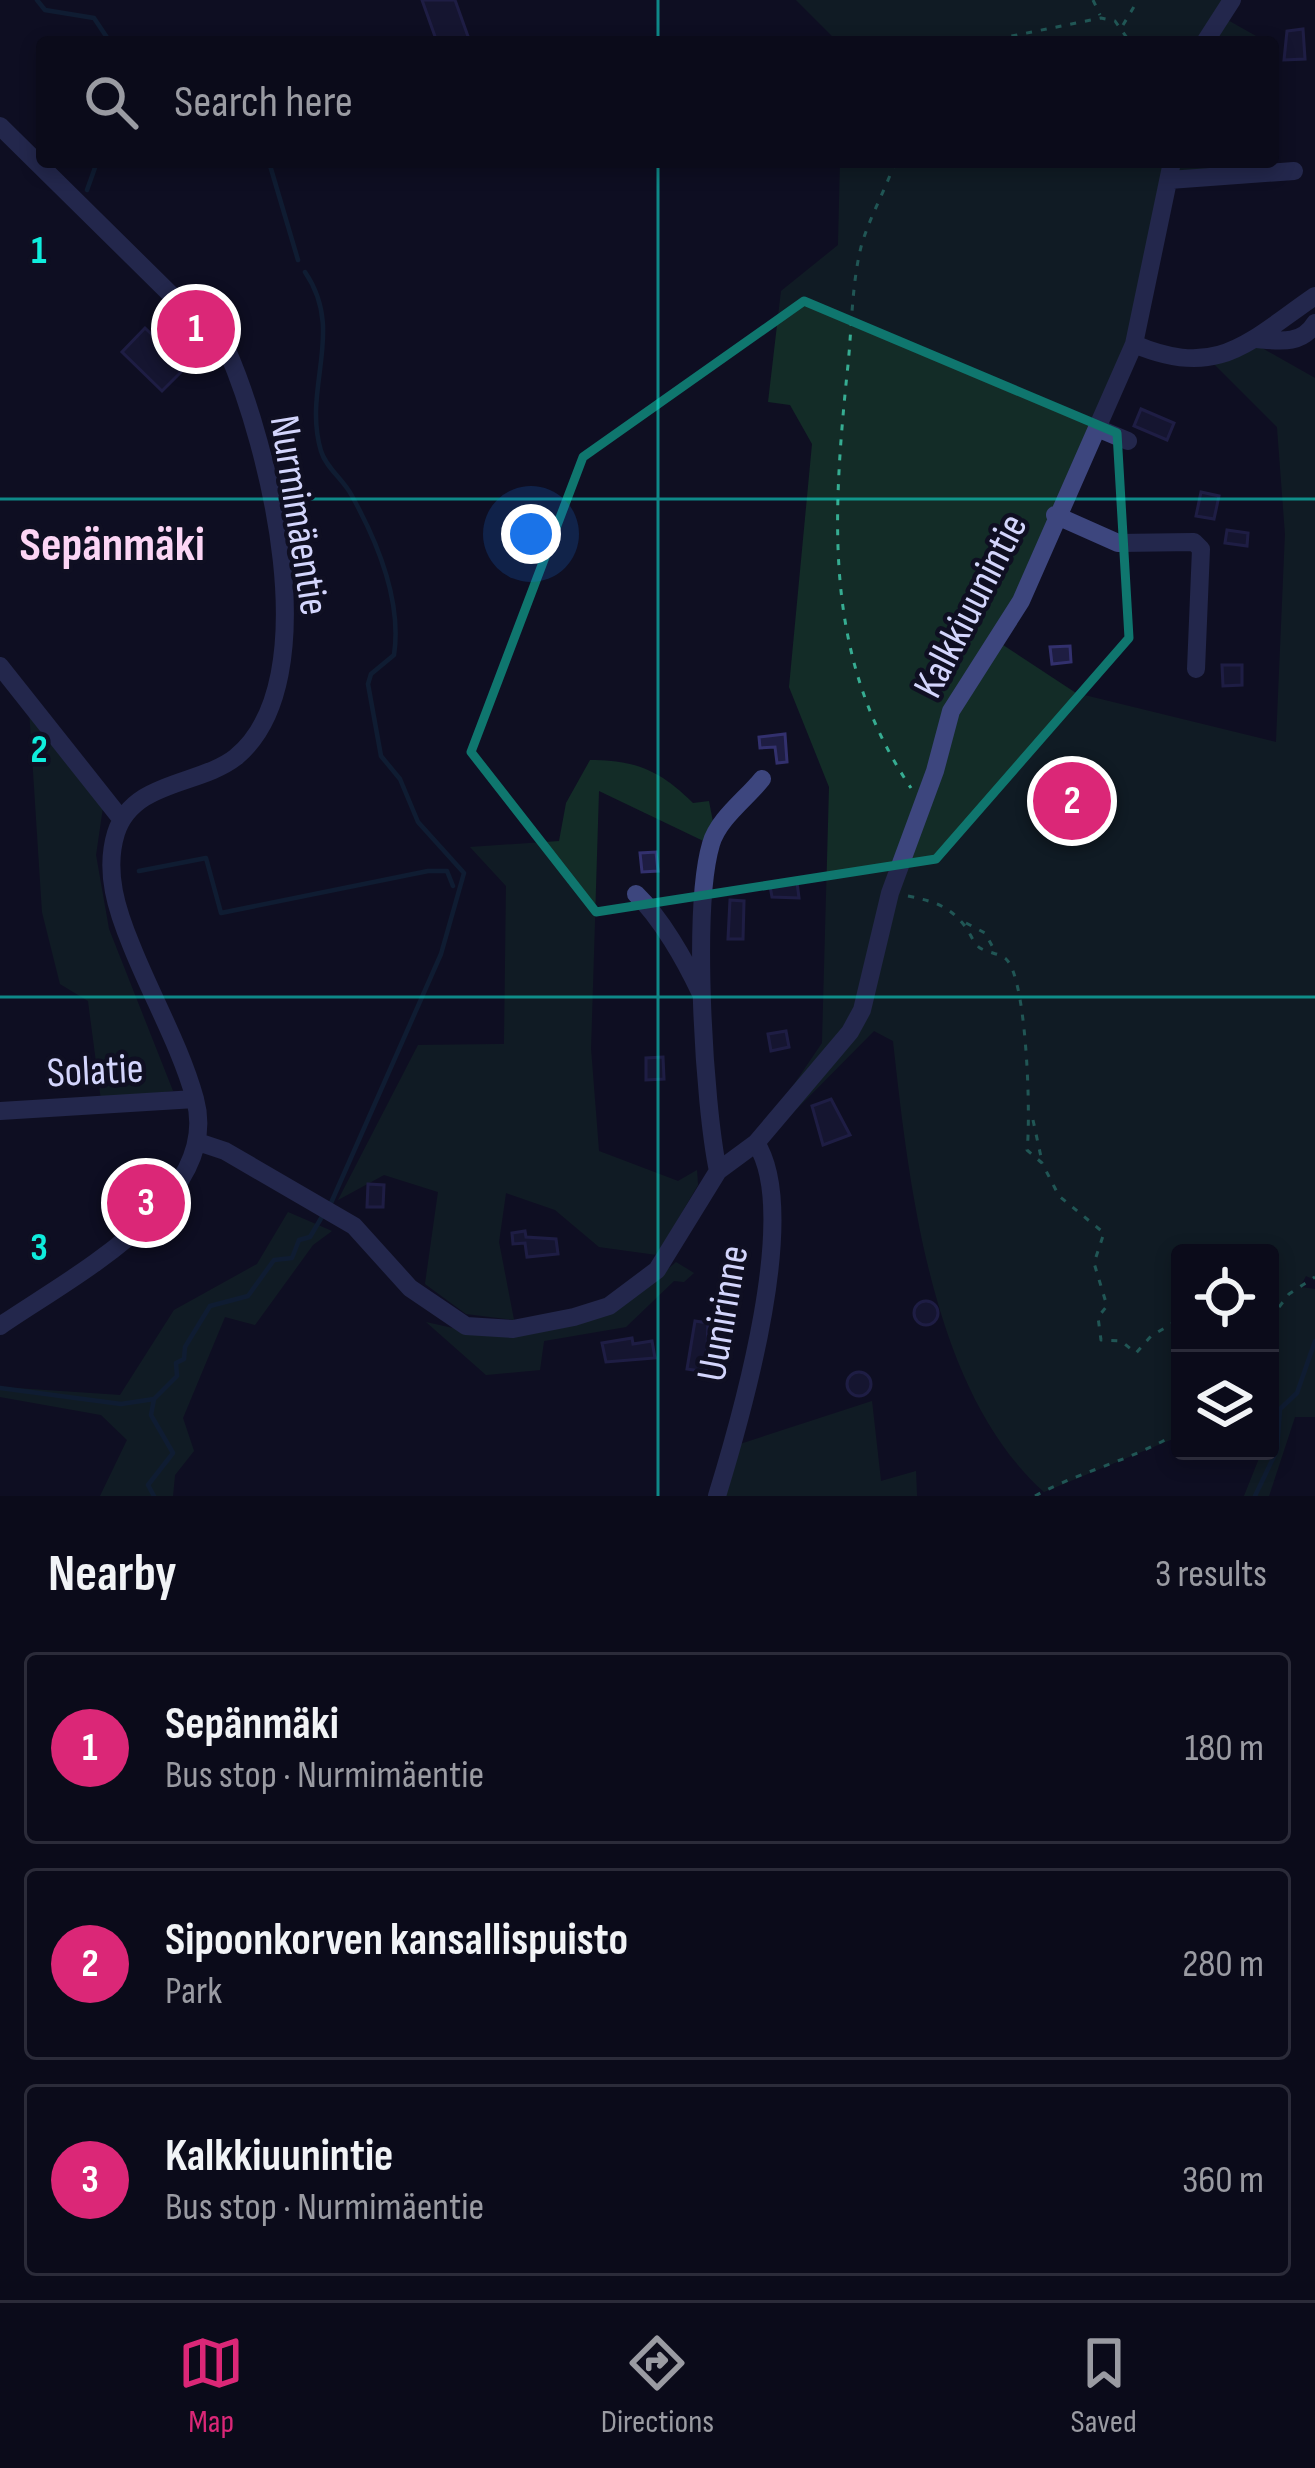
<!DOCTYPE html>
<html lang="en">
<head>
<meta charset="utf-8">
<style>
	body { margin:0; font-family:"Sofia Sans Condensed",sans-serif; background:#141423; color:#f1f3f6 }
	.controls { position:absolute; right:36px; bottom:36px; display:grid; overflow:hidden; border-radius:12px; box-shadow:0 6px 18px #0003 }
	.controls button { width:108px; height:108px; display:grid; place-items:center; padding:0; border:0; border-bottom:3px solid #2b2b39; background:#0b0b1a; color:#f1f3f6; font:60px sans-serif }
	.you { position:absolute; left:531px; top:534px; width:42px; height:42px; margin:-30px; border:9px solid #fff; border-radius:50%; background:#1a73e8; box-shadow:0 0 0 18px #1a73e833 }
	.badge { display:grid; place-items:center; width:78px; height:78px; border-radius:50%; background:#db2777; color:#fff; font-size:39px; font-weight:700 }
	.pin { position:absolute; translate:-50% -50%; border:6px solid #fff; box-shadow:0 3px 12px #0006 }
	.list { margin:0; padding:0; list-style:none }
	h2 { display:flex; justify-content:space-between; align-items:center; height:156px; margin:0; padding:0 48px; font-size:51px }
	h2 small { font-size:39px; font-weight:400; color:#9a9ba2 }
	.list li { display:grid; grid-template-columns:78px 1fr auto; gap:36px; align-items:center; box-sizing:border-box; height:192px; margin:0 24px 24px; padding:0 24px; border:3px solid #2b2b39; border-radius:12px }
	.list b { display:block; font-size:45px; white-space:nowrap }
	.list p { margin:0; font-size:39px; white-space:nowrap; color:#9a9ba2 }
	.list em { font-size:39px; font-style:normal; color:#9a9ba2 }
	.icon { flex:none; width:66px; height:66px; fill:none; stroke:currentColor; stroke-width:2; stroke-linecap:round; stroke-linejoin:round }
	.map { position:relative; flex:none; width:1315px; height:1496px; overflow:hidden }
	.search { position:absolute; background:#0b0b1a; box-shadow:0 6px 18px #0003; left:36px; right:36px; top:36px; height:132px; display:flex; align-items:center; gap:30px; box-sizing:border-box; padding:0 42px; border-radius:12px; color:#9a9ba2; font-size:45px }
	.sheet { height:804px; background:#0b0b1a }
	nav { display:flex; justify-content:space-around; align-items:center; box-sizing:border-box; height:168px; border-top:3px solid #2b2b39; background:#0b0b1a; font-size:33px; color:#9a9ba2 }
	nav a { display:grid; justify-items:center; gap:6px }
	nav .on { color:#db2777 }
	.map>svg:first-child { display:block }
</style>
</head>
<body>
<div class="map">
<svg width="1315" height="1496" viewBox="0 0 1315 1496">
	<rect width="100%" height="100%" fill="#0f0f22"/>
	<path fill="#132c27" d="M796,0H1228L1217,14L1263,40L838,42Z
		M840,162H1240V167L1170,173L1136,345L1000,643L1076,693L1276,742L1285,534L1277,427L1213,363L1255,344L1315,378V1280L1306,1276L1300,1287L1315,1289V1417H1295L1269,1496H1244L1262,1451H1270L1277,1385L1270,1375V1253H1180V1436L1044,1492C931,1391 909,1184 893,1041L874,1031L775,1131L765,1127L822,1043L829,787L789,687L812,444L790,405L768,402L781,291L838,245Z
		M29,708L103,807L96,855L109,929L173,1091L101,1100L88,1001L60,984L42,912Z
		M590,760C636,760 661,771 693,803L709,801L718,848L599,791L591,1049L599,1151L678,1181L697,1170L698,1185L657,1255L599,1247L555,1210L506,1193L499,1242L514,1320L466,1314L425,1284L438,1192L384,1175L338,1200L418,1045L504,1044L506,886L470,847L559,841L566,803Z
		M288,1212L332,1231L313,1245L255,1325L225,1317L183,1418L194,1451L175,1475L173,1496H100L127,1440L101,1415L0,1397V1387L120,1395L174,1310L257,1264Z
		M676,1262L694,1273L684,1282L674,1281L626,1327L544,1341L540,1370L486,1375L426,1322C459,1330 497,1338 531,1333C561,1328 655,1283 676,1262Z
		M872,1401L881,1481L916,1471L917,1496H725L740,1444Z"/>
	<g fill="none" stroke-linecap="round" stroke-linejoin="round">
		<path stroke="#112e45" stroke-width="4.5" d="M37,0L45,10L94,18L110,42
			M269,162L298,260
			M87,190L97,162
			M305,272C346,332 302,387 321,451C326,468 344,480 352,496C378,543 402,602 394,655L371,674L368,684L381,756L400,779L418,822L464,873L441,954L331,1203
			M139,871L206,858L221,913L428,871H447L453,886
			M0,1388L121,1404L154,1399
			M154,1496L148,1485L173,1453L151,1415L154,1399L177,1376L176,1363L184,1359L185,1347L210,1306L248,1296L274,1260L292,1258L299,1240L310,1237L323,1215
			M1255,1496L1277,1450L1280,1409L1297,1393L1315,1341"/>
	</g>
	<path fill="#1e1d42" stroke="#32306d" stroke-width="3" d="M422,0H455L470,42H437Z
		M1303,29L1305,59L1284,60L1287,31Z
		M145,328L186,367L162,391L122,352Z
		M1141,409L1174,423L1167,440L1134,426Z
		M1201,492L1219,496L1214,519L1196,516Z
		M1227,530L1248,533L1247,546L1225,543Z
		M1070,646L1071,662L1052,664L1050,647Z
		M1222,665H1242V685L1223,686Z
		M785,734L787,762L777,763L775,747L760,748L759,737Z
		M656,852L658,871L642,872L640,853Z
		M797,882L799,898L772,897L770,886Z
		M730,900L744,901L743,939H728Z
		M786,1031L789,1047L771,1051L768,1034Z
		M663,1057L664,1079L646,1080V1058Z
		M831,1099L850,1135L823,1145L812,1106Z
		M368,1184L384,1185L383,1207H367Z
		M525,1231L526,1237L556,1239L558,1254L527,1257L525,1243L513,1244L512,1233Z
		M914 1313a12 12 0 1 1 24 0a12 12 0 1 1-24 0Z
		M695,1321L708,1323L706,1372L687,1369Z
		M632,1338L633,1344L652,1341L655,1358L606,1362L602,1343Z
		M847 1384a12 12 0 1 1 24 0a12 12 0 1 1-24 0Z"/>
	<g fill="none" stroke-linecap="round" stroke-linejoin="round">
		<path stroke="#36ad92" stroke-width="3" stroke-dasharray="6 9" stroke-linecap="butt" d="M1093,0L1100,15
			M1123,25L1138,0
			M982,42L1101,18L1115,21L1130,42
			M895,162C885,191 869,218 861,247C851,288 852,332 847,374C832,523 824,659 911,788
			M908,896C932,901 948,905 964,925C970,932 973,943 980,948C988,953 999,953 1006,959C1027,978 1031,1118 1027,1150L1042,1163L1059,1196L1104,1233L1094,1263L1107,1306L1098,1317L1101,1340L1121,1341L1136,1353L1151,1336L1180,1319
			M966,923L985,933L996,953
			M1033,1120L1041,1157
			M1270,1319L1289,1294L1315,1277
			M1035,1496C1082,1470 1135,1460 1180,1431"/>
		<path stroke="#3d467e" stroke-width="18" d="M1205,42L1232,0
			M0,126L227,350C268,444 329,680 236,757C199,786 133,780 116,833C104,872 117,911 132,947C152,997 181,1048 195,1099C223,1200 69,1278 0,1326
			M1169,180L1294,171
			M1257,339C1279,341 1302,345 1315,323
			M1134,344C1218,380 1248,342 1315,296
			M1097,428L1128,441
			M1055,515L1118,543L1194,542L1201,549L1196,669
			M0,666L122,820
			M636,894C661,918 685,960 700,992
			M0,1111L195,1099
			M198,1142L225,1151L354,1226L410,1288L466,1326L513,1329L574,1317L609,1306L657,1270L718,1171L756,1143L850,1032L862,1010L890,893L935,771L951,711L1021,601L1134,344L1172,162
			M718,1171C704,1104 692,908 711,844C718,819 746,799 762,779
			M717,1496C741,1418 801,1212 756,1143"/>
	</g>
	<path d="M0 0H1315V1496H0ZM804,301L1117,433L1129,638L936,859L596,912L471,752L583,457Z" fill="#0f0f22" fill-opacity=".55" fill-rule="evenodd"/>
	<path fill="none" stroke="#0f766e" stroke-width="9" stroke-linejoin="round" d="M804,301L1117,433L1129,638L936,859L596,912L471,752L583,457Z"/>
	<path fill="none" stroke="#0feddd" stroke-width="3" stroke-opacity="0.55" d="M658,0V42M658,162V1496M0,499H1315M0,997H1315"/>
	<g text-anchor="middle" stroke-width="9" stroke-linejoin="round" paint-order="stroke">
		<g font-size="42" fill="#d3d5fc" stroke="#0f0f22">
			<text transform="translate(301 515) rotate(81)" y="15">Nurmimäentie</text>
			<text transform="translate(969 605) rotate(-63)" y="15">Kalkkiuunintie</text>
			<text transform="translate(95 1069) rotate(-3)" y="15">Solatie</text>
			<text transform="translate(721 1313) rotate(-80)" y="15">Uunirinne</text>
		</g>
		<g font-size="48" font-weight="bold" fill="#fcd5f5" stroke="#0f0f22">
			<text x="112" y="560">Sepänmäki</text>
		</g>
	</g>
	<g font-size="39" text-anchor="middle" font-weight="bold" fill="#0feddd" stroke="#0f0f22" stroke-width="9" stroke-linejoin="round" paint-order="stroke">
		<text x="39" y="263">1</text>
		<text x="39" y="762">2</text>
		<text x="39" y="1260">3</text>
	</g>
</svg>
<div class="controls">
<button><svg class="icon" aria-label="locate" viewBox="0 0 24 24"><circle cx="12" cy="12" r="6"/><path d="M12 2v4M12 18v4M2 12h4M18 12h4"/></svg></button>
<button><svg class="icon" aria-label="layers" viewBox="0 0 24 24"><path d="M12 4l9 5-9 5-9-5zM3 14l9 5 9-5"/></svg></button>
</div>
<div class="you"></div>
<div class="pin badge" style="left:196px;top:329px">1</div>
<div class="pin badge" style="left:1072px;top:801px">2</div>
<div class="pin badge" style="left:146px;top:1203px">3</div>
<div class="search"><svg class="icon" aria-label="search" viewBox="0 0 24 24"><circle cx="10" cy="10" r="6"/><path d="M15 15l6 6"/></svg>Search here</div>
</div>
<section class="sheet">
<h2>Nearby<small>3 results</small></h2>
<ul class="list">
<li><span class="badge">1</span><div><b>Sepänmäki</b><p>Bus stop · Nurmimäentie</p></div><em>180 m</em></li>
<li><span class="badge">2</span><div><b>Sipoonkorven kansallispuisto</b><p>Park</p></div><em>280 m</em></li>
<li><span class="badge">3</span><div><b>Kalkkiuunintie</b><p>Bus stop · Nurmimäentie</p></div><em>360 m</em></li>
</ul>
</section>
<nav>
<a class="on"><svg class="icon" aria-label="map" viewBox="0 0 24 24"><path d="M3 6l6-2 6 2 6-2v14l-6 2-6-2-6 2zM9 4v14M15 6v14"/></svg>Map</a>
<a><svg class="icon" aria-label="directions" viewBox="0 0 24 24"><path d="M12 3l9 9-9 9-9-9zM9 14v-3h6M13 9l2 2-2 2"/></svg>Directions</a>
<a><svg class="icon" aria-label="saved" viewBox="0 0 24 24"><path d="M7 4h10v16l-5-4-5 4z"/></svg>Saved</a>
</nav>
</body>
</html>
